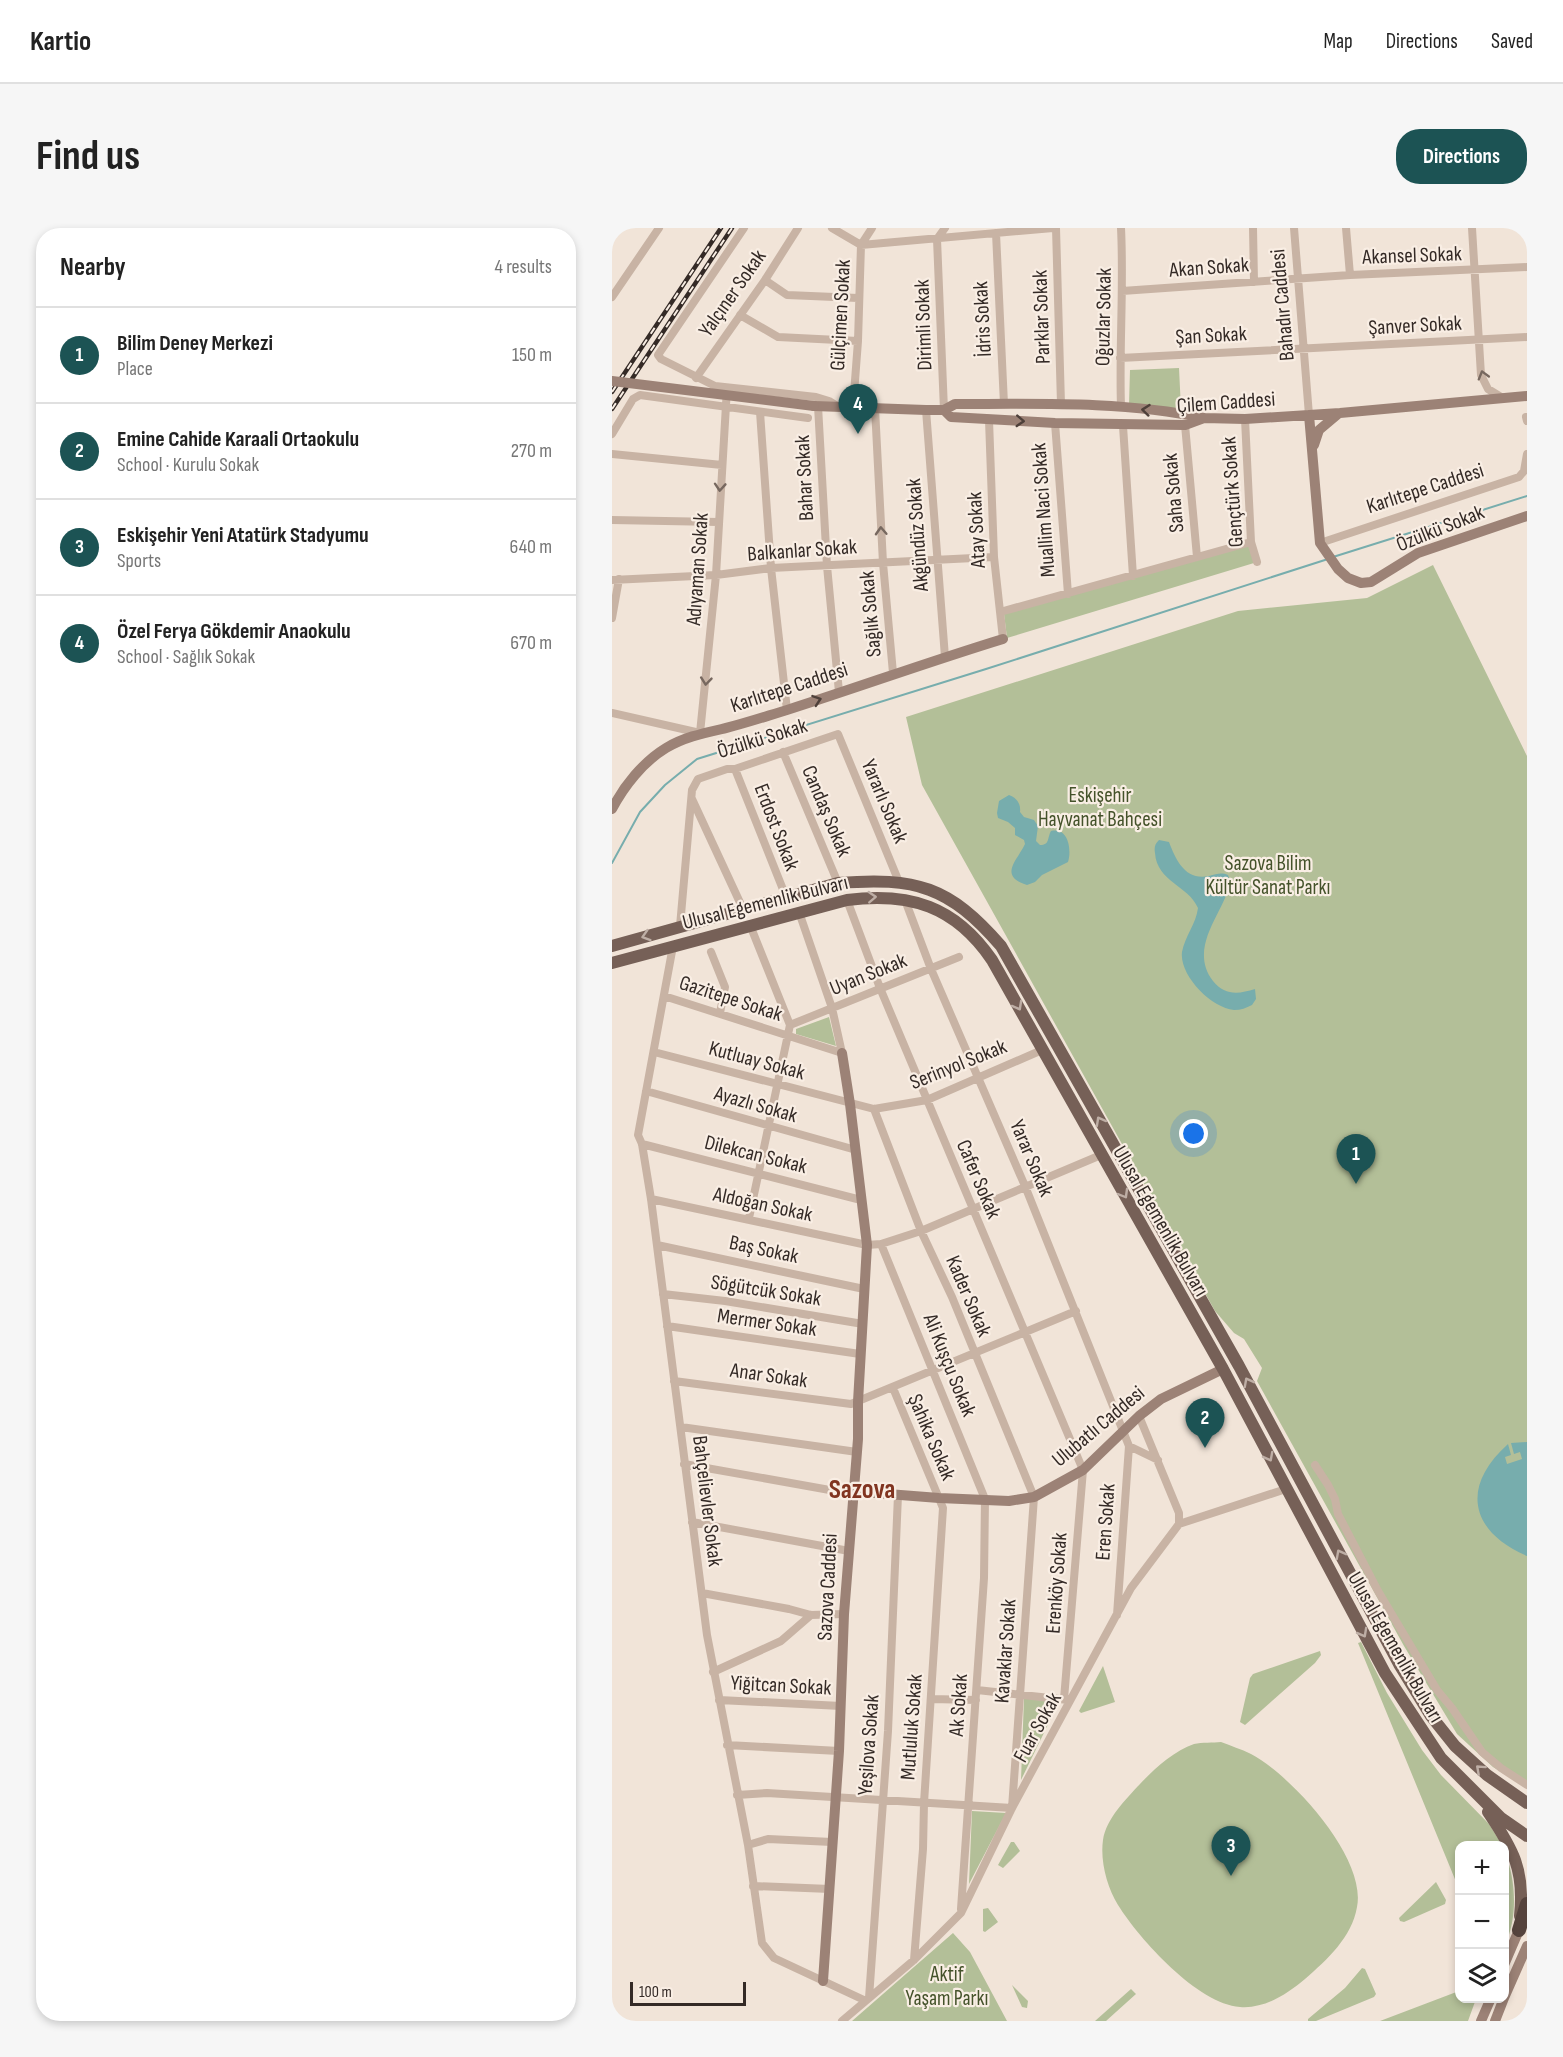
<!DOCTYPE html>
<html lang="en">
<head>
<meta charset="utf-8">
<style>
	body { margin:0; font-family:"Sofia Sans Condensed",sans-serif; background:#f6f6f6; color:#222 }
	.controls { position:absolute; right:18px; bottom:18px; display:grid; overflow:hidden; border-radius:12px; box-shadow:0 3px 9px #0003 }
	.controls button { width:54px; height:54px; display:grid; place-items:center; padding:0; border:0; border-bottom:2px solid #e0e0e0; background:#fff; color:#222; font:30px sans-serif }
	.scale { position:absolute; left:18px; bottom:15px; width:116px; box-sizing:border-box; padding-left:6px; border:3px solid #342a26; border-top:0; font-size:16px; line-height:21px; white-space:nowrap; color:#342a26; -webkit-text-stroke:4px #f9eee4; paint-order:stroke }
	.you { position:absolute; left:582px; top:906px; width:21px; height:21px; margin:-15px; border:4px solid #fff; border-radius:50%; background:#1a73e8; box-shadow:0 0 0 9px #1a73e833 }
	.badge { display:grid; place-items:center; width:39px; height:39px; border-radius:50%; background:#1c5354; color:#fff; font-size:20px; font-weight:700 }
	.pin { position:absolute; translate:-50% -50px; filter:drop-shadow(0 2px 3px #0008) }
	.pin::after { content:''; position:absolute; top:32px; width:21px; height:18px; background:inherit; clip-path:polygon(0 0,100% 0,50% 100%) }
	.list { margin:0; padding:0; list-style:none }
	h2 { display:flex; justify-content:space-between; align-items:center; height:78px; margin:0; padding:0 24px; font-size:26px }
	h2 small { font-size:20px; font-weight:400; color:#767676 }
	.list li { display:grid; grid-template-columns:39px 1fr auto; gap:18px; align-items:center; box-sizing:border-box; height:96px; padding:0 24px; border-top:2px solid #e0e0e0 }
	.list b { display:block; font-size:22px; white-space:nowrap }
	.list p { margin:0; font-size:20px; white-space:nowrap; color:#767676 }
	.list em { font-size:20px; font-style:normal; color:#767676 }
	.icon { flex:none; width:33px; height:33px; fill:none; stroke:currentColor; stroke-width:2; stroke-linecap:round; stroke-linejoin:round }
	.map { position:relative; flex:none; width:915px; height:1793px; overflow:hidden; border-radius:24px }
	header { display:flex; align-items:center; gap:36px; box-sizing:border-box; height:84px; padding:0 30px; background:#fff; border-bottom:2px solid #e0e0e0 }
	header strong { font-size:28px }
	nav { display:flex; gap:33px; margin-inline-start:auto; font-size:21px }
	.intro { display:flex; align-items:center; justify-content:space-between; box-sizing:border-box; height:144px; padding:0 36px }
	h1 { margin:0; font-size:42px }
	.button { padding:15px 27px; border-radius:24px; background:#1c5354; color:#fff; font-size:21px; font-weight:700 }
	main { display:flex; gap:36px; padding:0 36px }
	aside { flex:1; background:#fff; border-radius:24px; box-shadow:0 3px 9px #0003 }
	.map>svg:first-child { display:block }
</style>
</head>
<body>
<header>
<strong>Kartio</strong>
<nav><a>Map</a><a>Directions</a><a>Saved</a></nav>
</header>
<div class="intro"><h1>Find us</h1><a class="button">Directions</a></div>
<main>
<aside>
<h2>Nearby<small>4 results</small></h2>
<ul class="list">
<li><span class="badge">1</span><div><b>Bilim Deney Merkezi</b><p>Place</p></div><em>150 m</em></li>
<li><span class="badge">2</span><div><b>Emine Cahide Karaali Ortaokulu</b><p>School · Kurulu Sokak</p></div><em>270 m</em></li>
<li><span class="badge">3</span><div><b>Eskişehir Yeni Atatürk Stadyumu</b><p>Sports</p></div><em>640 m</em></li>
<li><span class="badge">4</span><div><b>Özel Ferya Gökdemir Anaokulu</b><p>School · Sağlık Sokak</p></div><em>670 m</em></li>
</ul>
</aside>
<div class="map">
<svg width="915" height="1793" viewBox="0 0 915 1793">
	<rect width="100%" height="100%" fill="#f1e4d8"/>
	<path fill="#b3bf98" d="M567,140L569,181L517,177L518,142Z
		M637,317L642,335L395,410L392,386Z
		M821,337L915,528V1560L881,1539L845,1506L792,1418L645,1153L650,1140L632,1111L622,1105L603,1083L310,557L294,489L626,383L755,370Z
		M217,789L224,818L184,806V801Z
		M749,1414L775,1465L810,1522L829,1547L877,1596L890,1617L848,1618L847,1661L746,1415Z
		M708,1423L709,1427L703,1435L633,1497L628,1494L638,1450L641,1446Z
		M491,1438L503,1474L469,1485L467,1483Z
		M412,1470L447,1474L409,1552Z
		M609,1514C619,1518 629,1521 639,1526C679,1547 755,1630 745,1679C740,1709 715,1732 693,1751C675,1766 653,1781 628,1779C586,1776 528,1712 506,1677C495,1659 488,1633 491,1612C494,1591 514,1571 528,1556C542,1541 562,1523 582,1516C590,1514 601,1515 609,1514Z
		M360,1583L394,1585L357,1656Z
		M399,1614H402L408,1623L391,1640L386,1637Z
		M893,1624C904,1653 906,1689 893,1717Z
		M824,1654L834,1672L833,1676L792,1694L788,1693L787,1690Z
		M376,1680L386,1694L373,1704L371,1703V1681Z
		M341,1705L358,1724L395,1793H240Z
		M750,1740L753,1741L764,1766L762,1769L704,1793H696V1791L733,1760Z
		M400,1757L416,1773L415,1780L410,1779Z
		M519,1761L524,1766L494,1793H483Z
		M847,1763L848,1770L864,1771L856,1793H768Z"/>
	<path fill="#77adad" d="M397,567C405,570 409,576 408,584L412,589L422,592L426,598L424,613L428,617C438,617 435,610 439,603C456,599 460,621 456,634L430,647L423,654L415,657C386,648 405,633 413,616L412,612L403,607V600L396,594L386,590L385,585L387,573Z
		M547,612L557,614C564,633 574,653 597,648C605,646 609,644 616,647C626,672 571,714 601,753C613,768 627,766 643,761L644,771L640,777C634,780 629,782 622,782C599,780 567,747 570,724C573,708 584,696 586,680C576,657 545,654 543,625C542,619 543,616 547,612Z
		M915,1214V1328C857,1303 849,1258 896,1216L899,1227L893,1229L895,1236L910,1231L908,1224L902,1226L899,1215Z"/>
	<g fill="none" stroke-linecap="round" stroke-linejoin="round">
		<path stroke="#77adad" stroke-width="2" d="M721,329L915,268
			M0,635L28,584L53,557L85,531L374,441L716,331"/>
		<path stroke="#c8b3a4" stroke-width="8" d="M132,0L46,127L49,131L103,158L204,169L217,173L225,178
			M220,0L249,17L441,0
			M444,0L449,176
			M641,0L642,54
			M682,0L697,187
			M734,0L738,47
			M860,0L869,147L876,161L889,169
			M384,5L392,176
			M153,52L175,67L246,70
			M510,63L738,47L915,39
			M0,69L47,0
			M128,87L166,109L246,113
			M508,130L915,109
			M84,150L153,52L186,0
			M206,178L215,338L227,464
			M241,179L246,113L249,17L260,0
			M509,179C507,119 512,60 509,0
			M263,180L271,335L281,445
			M314,182L333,429
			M332,182L325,11L333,0
			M148,184L159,340L175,482
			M914,189L915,193
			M633,191L639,314L645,334
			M377,192L382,329L391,411
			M443,195L456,366
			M573,197L585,329
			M511,198L521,348
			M0,206L21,171L28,167L196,190
			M0,226L110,237
			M0,292L106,294
			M708,315L907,249L912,243L915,226
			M0,352L104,347L159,340L382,329
			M388,384L639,314
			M0,390L7,351
			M0,485L88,505L104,347L115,160
			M171,524L226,655
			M123,541L174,669
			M80,571L131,681
			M235,672L268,760L471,1242L452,1471
			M293,672L319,741L413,958L517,1218L505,1387
			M187,684L220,780L230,825
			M68,698L80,562L86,551L115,541H123L226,506L287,654
			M61,718L26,907L30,916L39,971L95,1407L136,1617L150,1715L162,1730L252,1772
			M99,724L113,759L108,785
			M52,768L230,825
			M178,797L347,729
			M42,824L262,881L315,872L430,822
			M34,863L244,922
			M30,916L249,972
			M39,971L255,1017L269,1016L309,1003L489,927
			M137,990L178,797L138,697
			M269,1016L373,1271L372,1350L349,1681
			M45,1017L252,1061
			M51,1066L113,1073L251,1096
			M55,1098L248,1126
			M62,1153L239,1176L464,1083
			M281,1160L331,1280L312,1575L311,1621L302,1732
			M527,1188L567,1285V1296
			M69,1199L245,1224
			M517,1218L546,1232
			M72,1236L240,1266
			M703,1237L716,1257L723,1271L726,1286L766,1363L825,1462L840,1480L870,1524L889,1540L915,1557
			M80,1294L237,1323
			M90,1365L177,1381L199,1387L232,1386
			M101,1444L169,1413L199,1387
			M365,1462L456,1472
			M319,1471L364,1472
			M107,1472L229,1478
			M115,1517L227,1523
			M125,1567L155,1565L400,1580L422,1269L340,1069L309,1003L262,881
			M136,1617L156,1611L220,1614
			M141,1658L218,1661
			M257,1770L276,1503L286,1267
			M230,1793L302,1732L349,1685L400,1580L519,1360L567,1296L674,1261"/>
		<path stroke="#9c8276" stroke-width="10" d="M202,178L314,182H332L343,176C425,176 511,173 592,190
			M332,182L339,189L443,195L573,197L592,190L633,191L728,185L915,168
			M697,187L708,315L726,341L736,350L749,355L759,354L806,325L915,288
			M702,217L707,202L726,186
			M0,581C12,558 31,534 54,520C72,509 92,505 114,500C134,495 155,488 175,482C247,459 319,433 391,411
			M240,1266L250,1264L327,1270L397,1273L422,1269L471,1242L527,1188L549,1171L611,1141
			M892,1737L907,1702
			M211,1753L227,1523L232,1386L246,1211V1174L255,1017L238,876L230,825
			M892,1770L915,1718
			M869,1793L879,1770
			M883,1793L892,1770"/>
		<path stroke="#766057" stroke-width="12" d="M0,718L226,655C304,649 337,658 389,718L627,1138L787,1436L819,1488L843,1518L875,1547L915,1575
			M0,735L235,672C298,664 343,678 380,732L611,1141L773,1445L829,1530L889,1590L915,1608
			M876,1584C901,1621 913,1642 908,1688"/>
		<path stroke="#55433d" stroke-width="14" d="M907,1702L915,1676"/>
		<g stroke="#342a26" stroke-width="4.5">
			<path id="rail" d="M0,164L109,0
				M0,181L120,0"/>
		</g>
		<use href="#rail" stroke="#f9eee4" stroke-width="2" stroke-dasharray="7" stroke-linecap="butt"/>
		<path stroke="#9c8276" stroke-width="10" d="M0,153L202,178"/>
	</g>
	<defs><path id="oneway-chevron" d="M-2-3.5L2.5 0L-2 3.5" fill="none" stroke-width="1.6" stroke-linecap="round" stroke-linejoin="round" transform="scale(1.5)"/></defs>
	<g stroke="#77685f">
		<use href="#oneway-chevron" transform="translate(871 147) rotate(-106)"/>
		<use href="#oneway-chevron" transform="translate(108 259) rotate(94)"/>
		<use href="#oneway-chevron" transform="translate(269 303) rotate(-93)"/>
		<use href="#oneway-chevron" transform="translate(94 453) rotate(96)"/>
	</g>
	<g stroke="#4e403a">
		<use href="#oneway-chevron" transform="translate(534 182) rotate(-174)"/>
		<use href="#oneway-chevron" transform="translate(408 193) rotate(3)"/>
		<use href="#oneway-chevron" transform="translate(205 472) rotate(-19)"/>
	</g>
	<g stroke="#beaea5">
		<use href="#oneway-chevron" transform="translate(260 669) rotate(-3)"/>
		<use href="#oneway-chevron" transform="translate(34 708) rotate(163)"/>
		<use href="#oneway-chevron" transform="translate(406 778) rotate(61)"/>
		<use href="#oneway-chevron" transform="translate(488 893) rotate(-119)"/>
		<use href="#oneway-chevron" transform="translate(512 966) rotate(60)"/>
		<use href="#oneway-chevron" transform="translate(636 1154) rotate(-118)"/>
		<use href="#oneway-chevron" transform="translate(657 1229) rotate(62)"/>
		<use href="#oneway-chevron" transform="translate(728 1326) rotate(-118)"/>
		<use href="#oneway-chevron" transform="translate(751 1405) rotate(61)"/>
		<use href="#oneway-chevron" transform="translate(868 1541) rotate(-138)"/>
	</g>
	<g text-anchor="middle" stroke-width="4.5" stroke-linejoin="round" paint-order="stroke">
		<g font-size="21" fill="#342a26" stroke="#f9eee4">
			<text transform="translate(800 27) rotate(-2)" y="7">Akansel Sokak</text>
			<text transform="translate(597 39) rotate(-4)" y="7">Akan Sokak</text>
			<text transform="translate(120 65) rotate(-55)" y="7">Yalçıner Sokak</text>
			<text transform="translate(670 77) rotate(-95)" y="7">Bahadır Caddesi</text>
			<text transform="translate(228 87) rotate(-87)" y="7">Gülçimen Sokak</text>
			<text transform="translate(429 89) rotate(-92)" y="7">Parklar Sokak</text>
			<text transform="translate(491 89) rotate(-89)" y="7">Oğuzlar Sokak</text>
			<text transform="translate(370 91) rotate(-93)" y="7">İdris Sokak</text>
			<text transform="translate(311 97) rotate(-92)" y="7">Dirimli Sokak</text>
			<text transform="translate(803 97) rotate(-3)" y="7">Şanver Sokak</text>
			<text transform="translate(599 107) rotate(-3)" y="7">Şan Sokak</text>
			<text transform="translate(614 174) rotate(-4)" y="7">Çilem Caddesi</text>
			<text transform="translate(192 250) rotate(-93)" y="7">Bahar Sokak</text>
			<text transform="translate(813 260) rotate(-18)" y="7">Karlıtepe Caddesi</text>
			<text transform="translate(620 264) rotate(-94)" y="7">Gençtürk Sokak</text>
			<text transform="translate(561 265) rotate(-95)" y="7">Saha Sokak</text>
			<text transform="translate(431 282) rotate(-94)" y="7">Muallim Naci Sokak</text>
			<text transform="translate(828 300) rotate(-22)" y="7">Özülkü Sokak</text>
			<text transform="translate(364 302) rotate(-93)" y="7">Atay Sokak</text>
			<text transform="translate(305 307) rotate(-94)" y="7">Akgündüz Sokak</text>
			<text transform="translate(190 322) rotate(-4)" y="7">Balkanlar Sokak</text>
			<text transform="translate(85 341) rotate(-86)" y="7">Adıyaman Sokak</text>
			<text transform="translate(258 386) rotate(-95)" y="7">Sağlık Sokak</text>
			<text transform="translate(177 459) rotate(-18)" y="7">Karlıtepe Caddesi</text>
			<text transform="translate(150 510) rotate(-17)" y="7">Özülkü Sokak</text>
			<text transform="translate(273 573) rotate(67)" y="7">Yararlı Sokak</text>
			<text transform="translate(215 583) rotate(67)" y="7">Candaş Sokak</text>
			<text transform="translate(165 599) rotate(69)" y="7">Erdost Sokak</text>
			<text transform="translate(153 674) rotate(-14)" y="7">Ulusal Egemenlik Bulvarı</text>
			<text transform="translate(256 746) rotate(-22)" y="7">Uyan Sokak</text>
			<text transform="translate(119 770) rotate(18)" y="7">Gazitepe Sokak</text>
			<text transform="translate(145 832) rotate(15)" y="7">Kutluay Sokak</text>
			<text transform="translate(346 836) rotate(-22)" y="7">Serinyol Sokak</text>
			<text transform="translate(144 876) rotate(16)" y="7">Ayazlı Sokak</text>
			<text transform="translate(144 926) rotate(14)" y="7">Dilekcan Sokak</text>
			<text transform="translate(420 930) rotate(67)" y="7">Yarar Sokak</text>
			<text transform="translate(367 951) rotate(67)" y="7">Cafer Sokak</text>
			<text transform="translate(151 976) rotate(12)" y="7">Aldoğan Sokak</text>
			<text transform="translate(549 993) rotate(60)" y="7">Ulusal Egemenlik Bulvarı</text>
			<text transform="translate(152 1021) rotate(12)" y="7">Baş Sokak</text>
			<text transform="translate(154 1062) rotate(9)" y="7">Sögütcük Sokak</text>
			<text transform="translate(357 1068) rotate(67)" y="7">Kader Sokak</text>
			<text transform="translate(155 1094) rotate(8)" y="7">Mermer Sokak</text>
			<text transform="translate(338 1137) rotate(68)" y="7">Ali Kuşçu Sokak</text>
			<text transform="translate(157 1147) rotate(8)" y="7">Anar Sokak</text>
			<text transform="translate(486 1198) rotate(-40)" y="7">Ulubatlı Caddesi</text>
			<text transform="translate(320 1209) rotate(67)" y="7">Şahika Sokak</text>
			<text transform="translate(96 1273) rotate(83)" y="7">Bahçelievler Sokak</text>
			<text transform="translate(493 1294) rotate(-86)" y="7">Eren Sokak</text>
			<text transform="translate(444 1355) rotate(-86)" y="7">Erenköy Sokak</text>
			<text transform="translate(215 1359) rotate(-87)" y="7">Sazova Caddesi</text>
			<text transform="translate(784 1419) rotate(60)" y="7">Ulusal Egemenlik Bulvarı</text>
			<text transform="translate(393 1423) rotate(-86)" y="7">Kavaklar Sokak</text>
			<text transform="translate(169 1457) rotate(3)" y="7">Yiğitcan Sokak</text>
			<text transform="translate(346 1477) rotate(-86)" y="7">Ak Sokak</text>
			<text transform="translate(299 1499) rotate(-86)" y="7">Mutluluk Sokak</text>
			<text transform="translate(425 1499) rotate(-61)" y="7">Fuar Sokak</text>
			<text transform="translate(256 1517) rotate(-86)" y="7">Yeşilova Sokak</text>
		</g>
		<g font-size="21" fill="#44522a" stroke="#f9eee4">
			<text x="488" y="574">Eskişehir<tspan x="488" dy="24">Hayvanat Bahçesi</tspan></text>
			<text x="656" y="642">Sazova Bilim<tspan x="656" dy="24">Kültür Sanat Parkı</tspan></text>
			<text x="335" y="1753">Aktif<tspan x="335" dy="24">Yaşam Parkı</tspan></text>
		</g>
		<g font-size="27" font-weight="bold" fill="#813420" stroke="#f9eee4">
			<text x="250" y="1270">Sazova</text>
		</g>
	</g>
</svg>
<div class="controls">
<button>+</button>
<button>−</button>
<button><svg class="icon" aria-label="layers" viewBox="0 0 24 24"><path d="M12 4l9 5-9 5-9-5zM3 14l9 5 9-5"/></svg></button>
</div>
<div class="scale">100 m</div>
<div class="you"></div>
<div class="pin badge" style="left:744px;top:956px">1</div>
<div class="pin badge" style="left:593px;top:1220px">2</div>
<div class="pin badge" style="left:619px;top:1648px">3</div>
<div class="pin badge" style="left:246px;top:206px">4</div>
</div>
</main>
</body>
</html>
